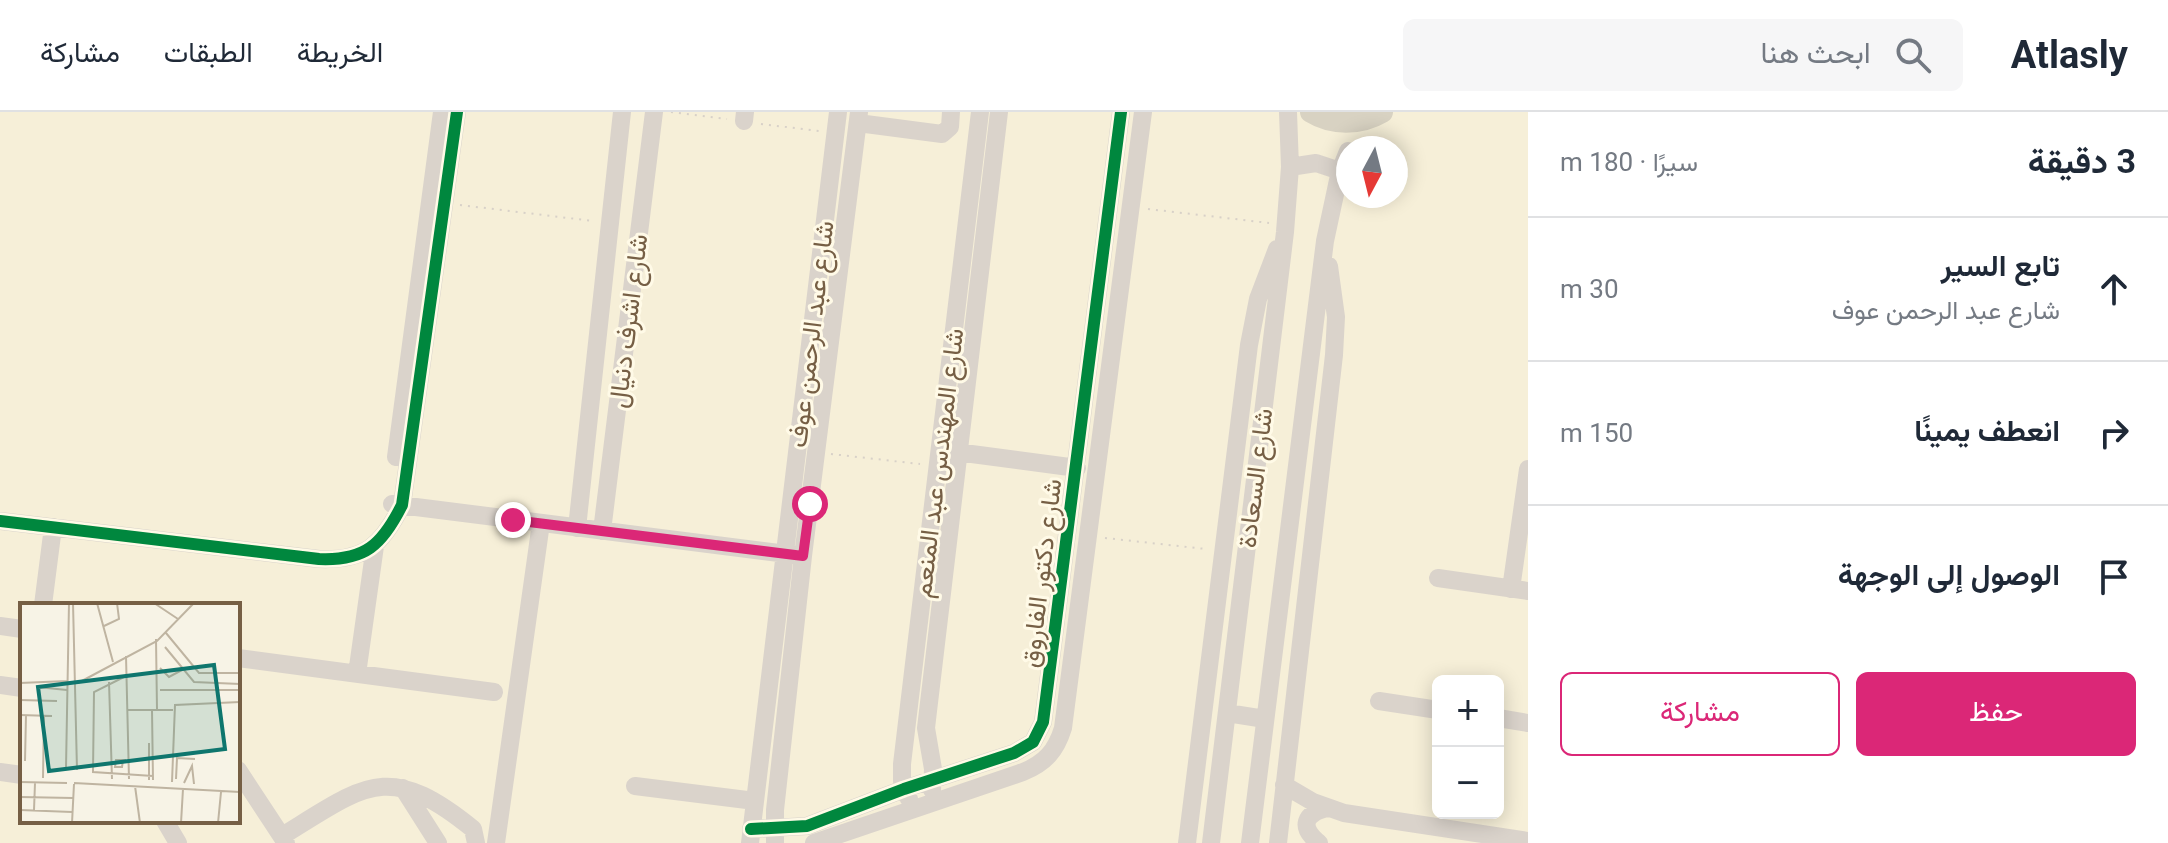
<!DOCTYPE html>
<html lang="ar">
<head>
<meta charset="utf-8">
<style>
	body { margin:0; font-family:Roboto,Vazirmatn,sans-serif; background:#f6f6f7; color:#1f2937; direction:rtl }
	.controls { position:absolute; right:24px; bottom:24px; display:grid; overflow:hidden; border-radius:12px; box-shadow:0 4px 20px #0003 }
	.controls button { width:72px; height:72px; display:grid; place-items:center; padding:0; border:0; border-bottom:2px solid #e0e1e3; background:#fff; color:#1f2937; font:40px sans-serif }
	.compass { position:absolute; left:1336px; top:24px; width:72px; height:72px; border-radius:50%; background:#fff; box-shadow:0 4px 20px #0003; rotate:187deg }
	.stop { position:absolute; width:24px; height:24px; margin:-18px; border:6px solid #db2777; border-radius:50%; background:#fff }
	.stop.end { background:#db2777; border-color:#fff; box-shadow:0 2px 8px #0008 }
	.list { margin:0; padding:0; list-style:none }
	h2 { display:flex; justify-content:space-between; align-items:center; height:104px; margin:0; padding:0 32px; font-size:34px }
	h2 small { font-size:26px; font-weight:400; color:#747a83 }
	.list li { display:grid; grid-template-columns:52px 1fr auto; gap:24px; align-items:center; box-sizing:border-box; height:144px; padding:0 32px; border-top:2px solid #e0e1e3 }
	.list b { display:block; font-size:30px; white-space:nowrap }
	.list p { margin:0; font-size:26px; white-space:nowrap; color:#747a83 }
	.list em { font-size:26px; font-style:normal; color:#747a83 }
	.actions { display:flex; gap:16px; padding:24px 32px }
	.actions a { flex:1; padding:18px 0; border:2px solid #db2777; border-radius:12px; text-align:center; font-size:28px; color:#db2777 }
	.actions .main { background:#db2777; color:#fff }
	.icon { flex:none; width:44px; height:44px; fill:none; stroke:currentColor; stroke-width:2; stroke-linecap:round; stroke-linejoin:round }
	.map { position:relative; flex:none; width:1528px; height:731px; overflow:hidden; direction:ltr }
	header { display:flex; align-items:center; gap:48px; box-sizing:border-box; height:112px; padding:0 40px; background:#fff; border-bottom:2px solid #e0e1e3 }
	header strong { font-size:38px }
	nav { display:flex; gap:44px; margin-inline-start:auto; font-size:28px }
	.search { width:560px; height:72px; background:#f6f6f7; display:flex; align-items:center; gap:20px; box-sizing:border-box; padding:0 28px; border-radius:12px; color:#747a83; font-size:30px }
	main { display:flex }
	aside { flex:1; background:#fff }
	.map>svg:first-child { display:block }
</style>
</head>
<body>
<header>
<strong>Atlasly</strong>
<div class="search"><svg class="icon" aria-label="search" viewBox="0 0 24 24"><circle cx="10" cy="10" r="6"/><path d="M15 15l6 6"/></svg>ابحث هنا</div>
<nav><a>الخريطة</a><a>الطبقات</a><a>مشاركة</a></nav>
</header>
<main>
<aside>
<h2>3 دقيقة<small>سيرًا · 180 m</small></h2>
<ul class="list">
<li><svg class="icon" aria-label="ahead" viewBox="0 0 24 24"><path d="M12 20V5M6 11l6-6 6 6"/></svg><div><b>تابع السير</b><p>شارع عبد الرحمن عوف</p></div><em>30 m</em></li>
<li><svg class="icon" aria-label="right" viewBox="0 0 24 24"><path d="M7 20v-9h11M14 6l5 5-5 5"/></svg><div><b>انعطف يمينًا</b></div><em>150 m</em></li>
<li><svg class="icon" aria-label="arrive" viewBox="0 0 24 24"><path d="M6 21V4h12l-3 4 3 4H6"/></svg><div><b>الوصول إلى الوجهة</b></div></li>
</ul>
<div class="actions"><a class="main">حفظ</a><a>مشاركة</a></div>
</aside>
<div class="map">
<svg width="1528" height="731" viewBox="0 0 1528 731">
	<rect width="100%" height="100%" fill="#f7f3e6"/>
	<path fill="#f6efd8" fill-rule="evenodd" d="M0,0H1528V731H0ZM1348,36H1396V84H1348ZM22,493H238V709H22ZM1438,569H1498V701H1438Z"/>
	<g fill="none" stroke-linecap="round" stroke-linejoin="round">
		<path stroke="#d8d1c8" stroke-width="2" stroke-dasharray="2 6" stroke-linecap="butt" d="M671,0L727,7
			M761,12L819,19
			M460,93L593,109
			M1148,97L1269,111
			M831,342L920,352
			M1105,426L1206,437"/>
		<path stroke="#dad3cb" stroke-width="18" d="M744,9L745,0
			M858,11L942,22L950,15L951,0
			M1290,55L1316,51L1340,59
			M949,339L1077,356
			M396,345L442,0
			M392,392L795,443
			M0,409L319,447C365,449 382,433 402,393L457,0
			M577,416L622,0
			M602,419L654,0
			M1438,466L1528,479
			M1511,477L1528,357
			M43,493L53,415
			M0,514L22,517
			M238,546L494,580
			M357,562L375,434
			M0,573L22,576
			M1379,589L1438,598
			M1227,601L1265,607
			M1498,606L1528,611
			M238,658L286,731
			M0,660L22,663
			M1284,673L1313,690L1344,701L1528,729
			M635,674L755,689
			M403,676L438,731
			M932,678L933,657L926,616L999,0
			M909,687L902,669V652L980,0
			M165,709L178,731
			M751,717L807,714L904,677L1014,641L1033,630L1043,610L1121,0
			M282,724C365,673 388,648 473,717L476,731
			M496,731L541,411
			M750,731L838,0
			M775,731V698L803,444L859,0
			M814,731L1023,660C1045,651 1056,639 1063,616L1143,0
			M1187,731L1249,233L1258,187L1277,137
			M1211,731L1285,120L1290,55L1288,0
			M1250,731L1325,129L1340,59L1348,39
			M1278,731L1334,243L1336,205L1329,154
			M1319,731C1299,715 1304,701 1328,696"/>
		<path stroke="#d8d2c2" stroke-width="22" d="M1311,0C1332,13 1360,13 1382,0"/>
		<g stroke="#fffae7" stroke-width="17">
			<path id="cycleway" d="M0,409L319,447C365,449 382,433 402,393L457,0
				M751,717L807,714L904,677L1014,641L1033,630L1043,610L1121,0"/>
		</g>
		<use href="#cycleway" stroke="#00873e" stroke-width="12"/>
	</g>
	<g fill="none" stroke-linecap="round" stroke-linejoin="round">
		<path stroke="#db2777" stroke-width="10" d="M513,408L803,444L810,392"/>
	</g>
	<g text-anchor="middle" stroke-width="6" stroke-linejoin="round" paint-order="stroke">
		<g font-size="26" fill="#765f45" stroke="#fffae7">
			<text transform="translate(628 209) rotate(-83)" y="9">شارع اشرف دنيال</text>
			<text transform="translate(811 222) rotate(-83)" y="9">شارع عبد الرحمن عوف</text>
			<text transform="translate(938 351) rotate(-83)" y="9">شارع المهندس عبد المنعم</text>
			<text transform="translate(1255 366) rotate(-83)" y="9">شارع السعادة</text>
			<text transform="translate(1041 461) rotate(-83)" y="9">شارع دكتور الفاروق</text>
		</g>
	</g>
	<g transform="translate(20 491)">
		<rect width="220" height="220" fill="#f7f3e6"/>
		<path fill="none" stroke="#bfb4a1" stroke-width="2" d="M53,0L57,167M77,0L93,59M134,0L158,16M84,23L99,16L97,0M146,30L179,70H220M136,36L137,107M145,44L174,79L220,81M106,53L109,176M140,65L149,74L162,67M108,72L74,89L73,169L133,173M89,79L92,176M0,80L47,78M58,80L137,38L174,0M17,84L47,87M140,87H220M0,97L37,98M107,107H153M132,107L133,177M0,112L32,113M103,157L102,164H95L96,157H106M5,158L6,112M46,165L49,0M23,175L24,113M156,176L157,155L175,156M129,177V140M0,179L47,180M152,179L155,102L220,99M54,180L220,189M164,180L172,163L174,181M115,183L120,220M0,194L53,195M0,207L52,209M14,207L15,180M0,219H25M52,220L54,181M161,220L163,186M198,220L201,189"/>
		<path fill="#0f766e" fill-opacity="0.15" stroke="#0f766e" stroke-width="4" d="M194,62L205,146L29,168L18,84Z"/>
		<rect width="220" height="220" fill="none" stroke="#765f45" stroke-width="4"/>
	</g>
</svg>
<div class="controls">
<button>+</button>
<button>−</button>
</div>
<svg class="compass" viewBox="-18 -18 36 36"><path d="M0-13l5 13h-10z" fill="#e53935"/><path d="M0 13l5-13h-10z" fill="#747a83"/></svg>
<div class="stop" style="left:810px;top:392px"></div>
<div class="stop end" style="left:513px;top:408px"></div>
</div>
</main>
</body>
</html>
